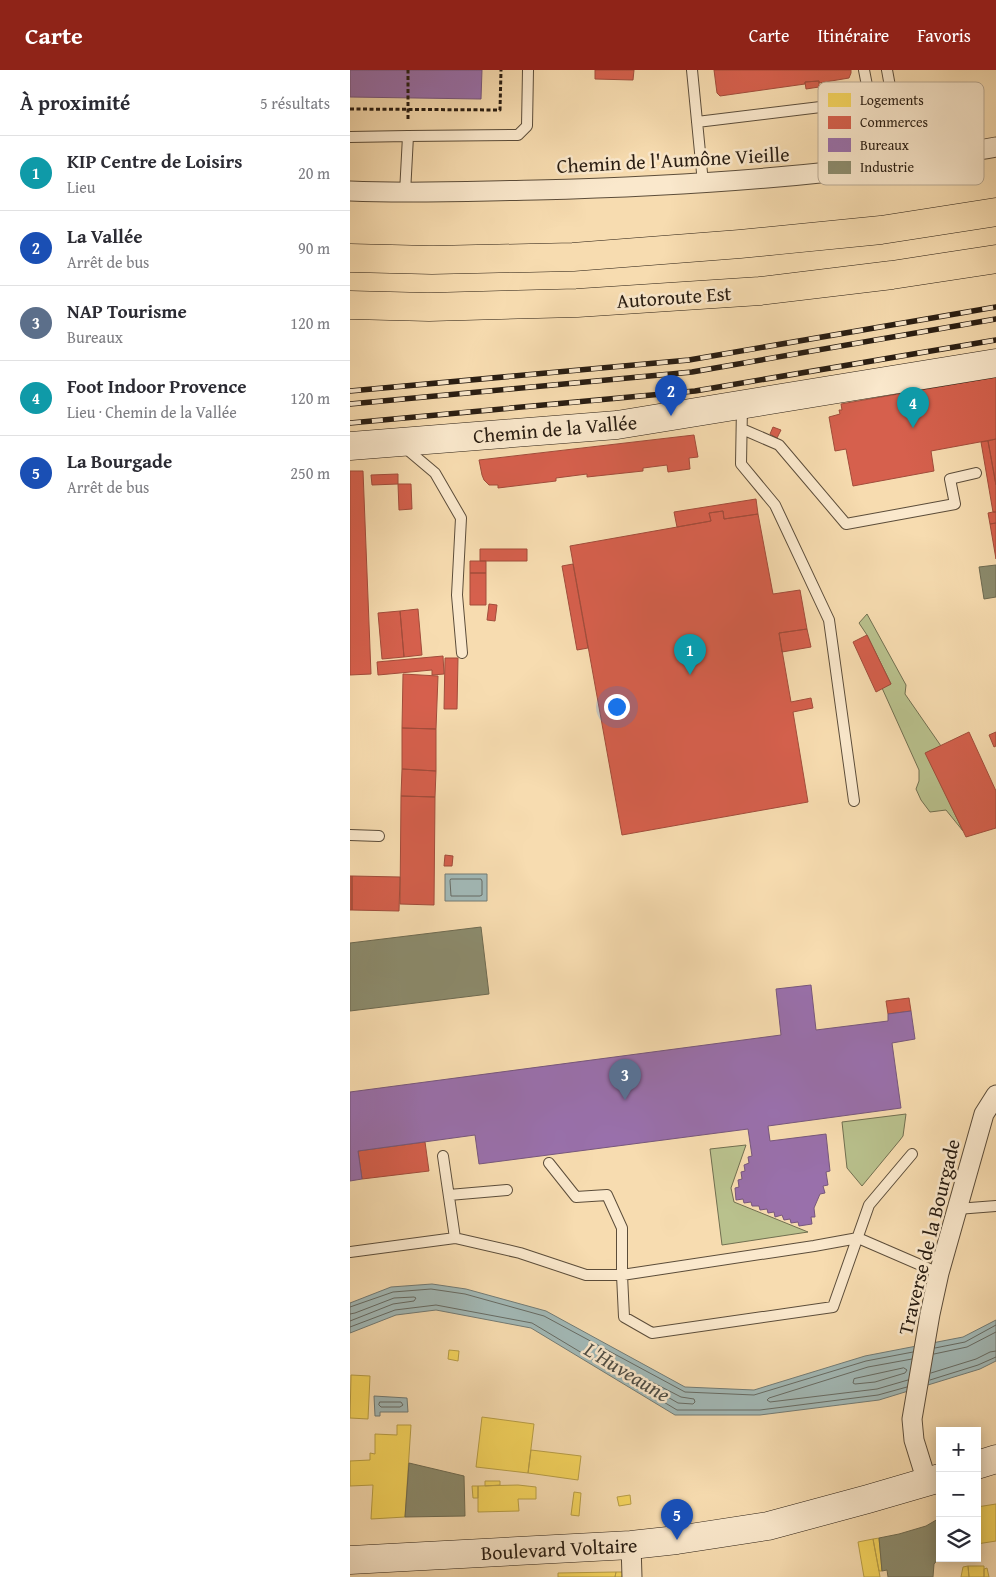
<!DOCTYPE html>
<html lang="fr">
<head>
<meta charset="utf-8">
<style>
	body { margin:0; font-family:"Gentium Book Plus",serif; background:#f2f2f3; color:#2b2b33 }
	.controls { position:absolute; right:15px; bottom:15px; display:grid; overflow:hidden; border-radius:0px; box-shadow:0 2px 12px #0003 }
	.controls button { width:45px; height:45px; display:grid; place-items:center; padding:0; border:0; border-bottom:1px solid #e1e1e2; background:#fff; color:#2b2b33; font:25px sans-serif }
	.you { position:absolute; left:266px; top:636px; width:18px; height:18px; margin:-12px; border:4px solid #fff; border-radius:50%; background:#1a73e8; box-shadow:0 0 0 8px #1a73e833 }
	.badge { display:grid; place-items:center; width:32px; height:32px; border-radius:50%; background:#8f2418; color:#fff; font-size:16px; font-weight:700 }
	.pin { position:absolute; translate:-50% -41px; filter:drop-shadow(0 1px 2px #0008) }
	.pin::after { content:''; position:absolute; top:26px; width:18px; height:15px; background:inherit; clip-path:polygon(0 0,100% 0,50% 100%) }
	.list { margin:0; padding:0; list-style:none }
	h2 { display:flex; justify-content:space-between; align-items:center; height:65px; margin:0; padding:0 20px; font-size:21px }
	h2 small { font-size:16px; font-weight:400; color:#7c7c81 }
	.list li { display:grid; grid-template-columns:32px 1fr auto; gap:15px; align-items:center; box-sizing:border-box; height:75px; padding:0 20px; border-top:1px solid #e1e1e2 }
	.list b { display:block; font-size:19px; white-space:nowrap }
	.list p { margin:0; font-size:16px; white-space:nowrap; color:#7c7c81 }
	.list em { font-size:16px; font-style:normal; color:#7c7c81 }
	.icon { flex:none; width:28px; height:28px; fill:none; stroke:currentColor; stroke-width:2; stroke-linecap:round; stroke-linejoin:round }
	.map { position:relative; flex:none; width:646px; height:1507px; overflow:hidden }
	header { display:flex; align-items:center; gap:30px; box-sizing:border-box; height:70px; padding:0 25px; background:#8f2418; color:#fff }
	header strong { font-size:24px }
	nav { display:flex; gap:28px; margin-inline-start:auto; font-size:18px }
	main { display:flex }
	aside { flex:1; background:#fff }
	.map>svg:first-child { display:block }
</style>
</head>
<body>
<header>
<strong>Carte</strong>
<nav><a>Carte</a><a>Itinéraire</a><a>Favoris</a></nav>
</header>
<main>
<aside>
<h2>À proximité<small>5 résultats</small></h2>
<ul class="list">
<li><span class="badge" style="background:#0f9aa8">1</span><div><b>KIP Centre de Loisirs</b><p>Lieu</p></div><em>20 m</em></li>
<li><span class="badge" style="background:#1a4fb4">2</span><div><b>La Vallée</b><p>Arrêt de bus</p></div><em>90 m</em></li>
<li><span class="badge" style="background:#5c6f8a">3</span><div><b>NAP Tourisme</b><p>Bureaux</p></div><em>120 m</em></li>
<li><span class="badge" style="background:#0f9aa8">4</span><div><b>Foot Indoor Provence</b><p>Lieu · Chemin de la Vallée</p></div><em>120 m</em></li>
<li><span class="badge" style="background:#1a4fb4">5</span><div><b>La Bourgade</b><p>Arrêt de bus</p></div><em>250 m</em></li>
</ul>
</aside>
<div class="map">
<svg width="646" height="1507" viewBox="0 0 646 1507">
	<rect width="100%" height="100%" fill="#f7dcb0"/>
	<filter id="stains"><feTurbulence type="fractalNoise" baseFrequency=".004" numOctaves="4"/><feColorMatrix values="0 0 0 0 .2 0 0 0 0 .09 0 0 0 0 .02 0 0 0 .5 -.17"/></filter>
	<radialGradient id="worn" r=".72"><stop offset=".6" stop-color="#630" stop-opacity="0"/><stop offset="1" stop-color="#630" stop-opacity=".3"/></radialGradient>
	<path fill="#b9c18d" stroke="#716f50" d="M517,544L556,615L555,624L591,676L576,683L613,761L596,740L580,742L571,730L566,719L569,711V700L532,618L541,614L517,565L509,553Z
		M556,1044L553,1066L550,1070L512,1116L497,1098L492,1052Z
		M396,1075L381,1118L384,1132L458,1162L372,1175L360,1079Z"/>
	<path fill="#a2b9b7" stroke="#727b75" d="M95,804H137V831H95Z
		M82,1214L116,1219L196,1241L335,1317L404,1320L515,1286L613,1267L646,1250V1291L630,1299L529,1330L410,1345H325L181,1258L86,1240L46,1245L0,1263V1233L41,1217Z
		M24,1326L57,1328L58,1342H30V1346H25Z"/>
	<path fill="#f6d55c" stroke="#b89e46" d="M99,1280L109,1281L108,1291L98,1289Z
		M1,1305L20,1306L18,1349L0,1348Z
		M132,1347L184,1354L178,1403L126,1397Z
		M47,1355H61L55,1447L21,1449L23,1415L0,1416V1391L20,1390V1383L25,1384V1364L47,1365Z
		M181,1380L231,1386L228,1410L178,1403Z
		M135,1411H150V1415L135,1416Z
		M168,1415L186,1417V1429H168L169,1441L128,1442V1416Z
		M122,1416H128V1428H123Z
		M224,1422L231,1423L229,1446L221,1445Z
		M280,1425L281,1434L269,1436L267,1427Z
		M646,1434V1471L627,1474V1437Z
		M529,1468L532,1501H529L523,1469Z
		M523,1469L529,1501L530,1507H514L508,1472Z
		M618,1496H634V1507H619Z
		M618,1496L619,1507H611L613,1497Z
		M637,1498L639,1507H634V1499Z
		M266,1502H273L272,1507H265Z
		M266,1502L265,1507H208V1503Z"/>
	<path fill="#d6604d" stroke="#a24c3b" d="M245,0H284L283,10L245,9Z
		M364,0H501V3L499,8L469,13V11L455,12V14L370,26L367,23Z
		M469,11V17L456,19L455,12Z
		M646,307V369L581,381L584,401L503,416L496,379L485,381L479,347L490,344L489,340H492L491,334Z
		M423,357L431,360L427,368L420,364Z
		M344,365L348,387L339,388L340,399L318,402L317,395L293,398V401L237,407V404L206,408V411L148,418V415H139L134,410L132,405L129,390Z
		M646,369V415L638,371Z
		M638,371L646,415V442H643L631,372Z
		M0,401H13L21,604L0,605Z
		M48,404V414L22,415L21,405Z
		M48,414H61L62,439L49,440Z
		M406,429L408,444L374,449L373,441L359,443L361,451L327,457L324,442Z
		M373,441L374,449L408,444L423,524L450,520L457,559L429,563L441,632L461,628L463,638L443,642L458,732L272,765L220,476L361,451L359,443Z
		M643,442H646V453L640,454L638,443Z
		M646,453V489L640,454Z
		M130,479H177V491H130Z
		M120,491H136V503H120Z
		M223,494L238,578L227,580L212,496Z
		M120,503H136V535H120Z
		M139,534L147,535L145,551L137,550Z
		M68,539L72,585L54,587L50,541Z
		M50,541L54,587L32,589L28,543Z
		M457,559L461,577L432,582L429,563Z
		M517,565L541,614L526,622L503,572Z
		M93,586L94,604L82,605V600L28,605L27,592Z
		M95,588H108L107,639H94Z
		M53,604L88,606L86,659L52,658Z
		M52,658L86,659V701L52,699Z
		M619,662L646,721V758L616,767L575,683Z
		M646,662V676L644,677L639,665Z
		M52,699L86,701L85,727L51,726Z
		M51,726L85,727L84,835L50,834Z
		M95,785L103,786L102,796H94Z
		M0,806H2V840H0Z
		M2,806L50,807L49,841L2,840Z
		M559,928L561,941L538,944L536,931Z
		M75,1072L79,1101L12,1109L8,1081Z"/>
	<path fill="#9970ab" stroke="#77577d" d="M0,0H132L131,29L0,27Z
		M461,915L466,960L538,951V944L561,941L565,969L542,973L551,1038L418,1056L420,1071L476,1064L480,1101L476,1102L478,1115L473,1116L475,1123L470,1124L464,1138L465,1147H461L462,1154L449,1156L448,1152L441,1153L440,1149L434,1150L432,1145L425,1147L424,1142L418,1143L417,1139L410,1140L409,1136H402L401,1132L394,1133L393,1129L386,1130L385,1118L389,1117L388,1110L392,1109L391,1102L395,1101L394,1095L399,1093L398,1087L402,1086L398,1059L129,1094L125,1065L8,1081L12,1109L0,1111V1022L431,965L426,919Z"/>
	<path fill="#8c8c6e" stroke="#6e6b52" d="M646,495V527L634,529L629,497Z
		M131,857L139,924L0,941V873Z
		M59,1393L114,1406L115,1446L55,1447Z
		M588,1449L590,1487L584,1494L583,1507H538L537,1500L532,1501L529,1468L549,1464L576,1456Z"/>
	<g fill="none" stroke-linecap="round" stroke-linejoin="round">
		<path stroke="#666b64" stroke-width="1" d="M101,809H131L132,811V825L130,826H101L100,811Z
			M0,1237L43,1222L81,1219L115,1224L194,1246L335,1322L404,1325L516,1291L563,1282
			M0,1244L5,1243L44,1228L64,1227L66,1228L64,1231L43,1234L0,1251
			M0,1257L45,1240L86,1235L182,1253L327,1340H410L528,1325L557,1317
			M585,1278L615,1272L646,1255
			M584,1284L617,1277L646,1262
			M554,1298L557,1300L555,1303L525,1312L505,1314L503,1313L504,1309Z
			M581,1303L626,1289L640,1282L646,1281
			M298,1310L331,1327L344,1329L345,1332L343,1334L328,1333L297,1315L296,1312Z
			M558,1310L527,1319L420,1332L417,1330L419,1328L518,1297L562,1289
			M580,1310L628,1295L646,1287
			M30,1332H51L53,1335L50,1337H31L29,1335Z"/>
		<g stroke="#5c4d3a" stroke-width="12">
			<path id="lane" d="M342,0L353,113
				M537,0L554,93
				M347,52L520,31L514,0
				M546,52L627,37
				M0,67L58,66
				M55,123L58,66L168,65L177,56L178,0
				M392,336L391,394L425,435L479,550L504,731
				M392,359L429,375L496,454L605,434L600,409L626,403
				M53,376L85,403L111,448L107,525L112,583
				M0,765L29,766
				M93,1086L105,1168
				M199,1093L226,1127L257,1125L272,1158V1205L274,1247L302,1263L483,1237L519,1135L562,1084
				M99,1125L157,1120
				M607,1139L646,1136
				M0,1182L105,1168L170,1183L236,1205H272L464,1176L508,1168L589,1203"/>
		</g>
		<g stroke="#5c4d3a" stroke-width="21">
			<path id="street" d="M0,121C62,124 124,121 186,120C308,117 431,110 553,93C584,89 615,82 646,77
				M577,1412L564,1370L562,1349L580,1244L589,1203L634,1044L646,1025
				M281,1475L282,1507"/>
		</g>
		<g stroke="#291d12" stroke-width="29">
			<path id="secondary" d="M0,376L267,355L646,293
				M627,1395L646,1389
				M0,1490L281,1475L327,1470L418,1456L518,1429L590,1408"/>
		</g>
		<g stroke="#291d12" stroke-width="29">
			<path id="highway" d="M0,188L82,190L223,187L390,174L531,160L646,142
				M0,235L79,237L227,233L410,221L542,205L646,189"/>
		</g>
		<path stroke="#291d12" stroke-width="3" stroke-dasharray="4 2.5" stroke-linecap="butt" d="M0,39L150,40L151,0
			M58,49V0"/>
		<use href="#lane" stroke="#fae8cc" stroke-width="10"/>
		<use href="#street" stroke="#fae8cc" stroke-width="19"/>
		<use href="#secondary" stroke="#fae8cc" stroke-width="28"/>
		<use href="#highway" stroke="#f7dcb0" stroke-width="28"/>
		<g stroke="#291d12" stroke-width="5.5">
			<path id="rail" d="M0,321L339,290L646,237
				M0,334L342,302L646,249
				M0,353L345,321L646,270"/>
		</g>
		<use href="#rail" stroke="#fae8cc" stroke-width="4" stroke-dasharray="11" stroke-linecap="butt"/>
	</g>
	<g text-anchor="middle" stroke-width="5" stroke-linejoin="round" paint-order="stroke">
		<g font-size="20" fill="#291d12" stroke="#fae8cc">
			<text transform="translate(323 90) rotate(-3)" y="7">Chemin de l'Aumône Vieille</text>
			<text transform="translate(324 227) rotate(-4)" y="7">Autoroute Est</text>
			<text transform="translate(205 359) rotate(-5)" y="7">Chemin de la Vallée</text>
			<text transform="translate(579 1167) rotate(-76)" y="7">Traverse de la Bourgade</text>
			<text transform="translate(209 1479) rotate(-3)" y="7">Boulevard Voltaire</text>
		</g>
		<g font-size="21" font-style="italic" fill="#4d4c44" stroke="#fae8cc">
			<text transform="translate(277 1302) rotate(31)" y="7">L'Huveaune</text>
		</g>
	</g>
	<rect x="468" y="12" width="166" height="103" rx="8" fill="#fae8cc" stroke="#bbab94" stroke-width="1"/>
	<rect x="478" y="23" width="23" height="14" fill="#f6d55c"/>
	<rect x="478" y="46" width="23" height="13" fill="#d6604d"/>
	<rect x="478" y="68" width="23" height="14" fill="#9970ab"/>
	<rect x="478" y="91" width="23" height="13" fill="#8c8c6e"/>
	<g font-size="14" fill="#291d12">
		<text x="510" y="35">Logements</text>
		<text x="510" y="57">Commerces</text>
		<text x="510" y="80">Bureaux</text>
		<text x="510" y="102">Industrie</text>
	</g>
	<rect width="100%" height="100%" filter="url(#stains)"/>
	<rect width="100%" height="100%" fill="url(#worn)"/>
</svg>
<div class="controls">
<button>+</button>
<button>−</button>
<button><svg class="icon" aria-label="layers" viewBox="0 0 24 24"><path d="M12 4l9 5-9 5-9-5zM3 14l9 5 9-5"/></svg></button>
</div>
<div class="you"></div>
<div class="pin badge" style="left:340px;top:605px;background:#0f9aa8">1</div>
<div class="pin badge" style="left:321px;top:346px;background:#1a4fb4">2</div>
<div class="pin badge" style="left:275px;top:1030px;background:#5c6f8a">3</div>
<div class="pin badge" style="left:563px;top:358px;background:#0f9aa8">4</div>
<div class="pin badge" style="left:327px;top:1470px;background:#1a4fb4">5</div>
</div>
</main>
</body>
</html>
